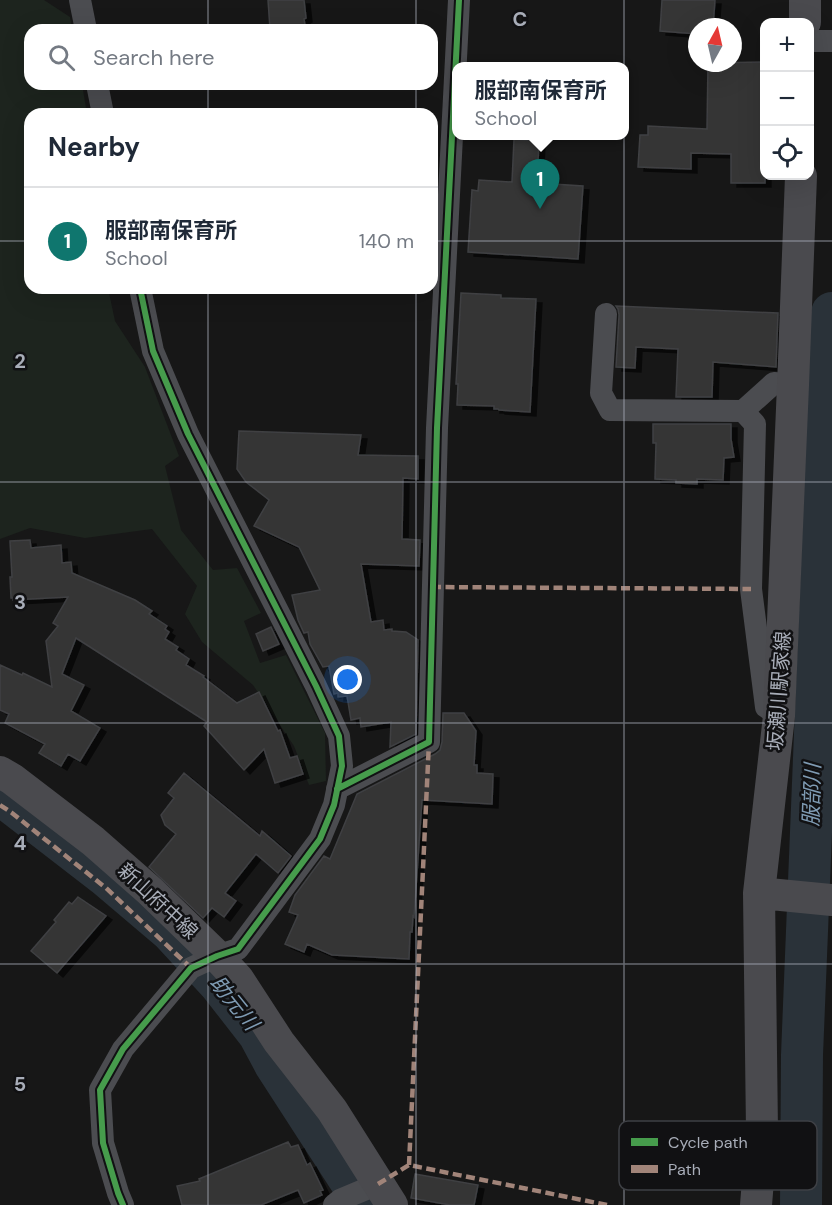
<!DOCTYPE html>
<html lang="en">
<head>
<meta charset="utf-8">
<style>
	body { margin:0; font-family:"DM Sans","Noto Sans JP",sans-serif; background:#f6f6f7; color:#1f2937 }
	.controls { position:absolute; right:18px; top:18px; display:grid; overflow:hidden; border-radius:12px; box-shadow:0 6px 24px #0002 }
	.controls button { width:54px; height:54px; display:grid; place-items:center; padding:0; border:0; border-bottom:2px solid #e0e1e3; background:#fff; color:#1f2937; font:30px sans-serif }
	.compass { position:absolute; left:688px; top:18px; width:54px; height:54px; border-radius:50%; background:#fff; box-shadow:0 6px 24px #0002; rotate:8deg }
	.you { position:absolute; left:348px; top:680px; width:21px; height:21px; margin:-15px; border:4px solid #fff; border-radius:50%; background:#1a73e8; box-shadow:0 0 0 9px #1a73e833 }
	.badge { display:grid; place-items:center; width:39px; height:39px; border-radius:50%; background:#0f766e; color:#fff; font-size:20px; font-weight:700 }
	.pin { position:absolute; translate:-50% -50px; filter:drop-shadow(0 2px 3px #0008) }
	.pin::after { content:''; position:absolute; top:32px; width:21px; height:18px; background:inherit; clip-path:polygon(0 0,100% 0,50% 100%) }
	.popup { position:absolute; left:452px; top:62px; width:177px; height:78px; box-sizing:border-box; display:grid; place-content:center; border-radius:12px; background:#fff; filter:drop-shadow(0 2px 4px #0005); font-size:20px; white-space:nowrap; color:#747a83 }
	.popup b { font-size:22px; color:#1f2937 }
	.popup::after { content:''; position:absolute; left:50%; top:100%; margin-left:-12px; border:12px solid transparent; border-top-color:#fff }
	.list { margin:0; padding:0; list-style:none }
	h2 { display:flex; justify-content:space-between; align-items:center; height:78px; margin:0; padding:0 24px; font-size:26px }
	h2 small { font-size:20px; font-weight:400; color:#747a83 }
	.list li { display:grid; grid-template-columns:39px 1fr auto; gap:18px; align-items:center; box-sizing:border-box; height:108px; padding:0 24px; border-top:2px solid #e0e1e3 }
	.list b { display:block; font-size:22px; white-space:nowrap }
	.list p { margin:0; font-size:20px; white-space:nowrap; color:#747a83 }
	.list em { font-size:20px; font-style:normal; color:#747a83 }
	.icon { flex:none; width:33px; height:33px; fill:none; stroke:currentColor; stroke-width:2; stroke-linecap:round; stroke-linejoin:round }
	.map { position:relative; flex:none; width:832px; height:1205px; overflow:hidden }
	.search { position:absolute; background:#fff; box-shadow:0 6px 24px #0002; left:24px; top:24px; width:414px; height:66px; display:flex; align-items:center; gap:15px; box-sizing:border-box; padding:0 21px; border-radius:18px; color:#747a83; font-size:22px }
	.panel { position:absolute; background:#fff; box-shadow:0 6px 24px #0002; left:24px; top:108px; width:414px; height:186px; border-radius:18px }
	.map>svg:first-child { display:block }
</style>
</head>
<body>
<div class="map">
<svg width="832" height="1205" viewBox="0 0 832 1205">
	<defs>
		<filter id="shadow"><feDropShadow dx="6" dy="4" stdDeviation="0" flood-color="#0009"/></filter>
	</defs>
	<rect width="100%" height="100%" fill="#171717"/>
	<path fill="#1d241e" d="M0,0H44L70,17L72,30H30V84H82L87,114H30V288H108L115,321L145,367L179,456L165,466L181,530L213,570L237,568L261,613L244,621L260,663L286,655L325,733L326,781L309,785L294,746L253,685L202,642L185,614L197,586L152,529L85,538L30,528L0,539Z"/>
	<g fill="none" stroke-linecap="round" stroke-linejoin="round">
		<path stroke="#2a3239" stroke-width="42" d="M0,794L105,875L171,931L220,984L259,1034L275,1064L366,1205
			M801,1205L802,1055L832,313"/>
	</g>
	<path fill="#353536" stroke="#3f4043" stroke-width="1.5" filter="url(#shadow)" d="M268,0H304L306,18L304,19L305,25L288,26V28L270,29Z
		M662,0H715L713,27H697V34L660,31Z
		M765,62V183H731V154L691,153V169L638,167L640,135H648V126L707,129L708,63Z
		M514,139L539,141L537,183L583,186L578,259L468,252L472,190L478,191L479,180L512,182Z
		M461,293L501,295V298L536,299L530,412L499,410L498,409H494V406L457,405L458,384H456Z
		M616,306L778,313L776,367L713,362L712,397H676L678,349L636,347L635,368L616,367L619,315L618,309Z
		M653,424H731V439L734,457L724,458L723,480L697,479V484L676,483V480L655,479L656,443H653Z
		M239,431L361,435L358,455L418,456V479L403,478L402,539L420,540L419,566L361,564L371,622L383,620L384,630L392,629V631L406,632L418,640L416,734L390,747L391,722L361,727L360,718L351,720L347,696L338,697V693L334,694L329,666L323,667L310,644L308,632L304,633L298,620L292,595L320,590L299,547L254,526L269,500L246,482L237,469Z
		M30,540L31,548L61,545L62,563L71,562L72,573L135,600L152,611L149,614L167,626L165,629L169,632L165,639L178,647L176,650L189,659L186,665L204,676L203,677L237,703L259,692L278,731L280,730L290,758L297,756L303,774L275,783L264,749L244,770L204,726L207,722L76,638L62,674L84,685L71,711L100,728L80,761L68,754L61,766L39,753L45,744L5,723L9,714L0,710V665L22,675L23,673L52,687L46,641L58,626L53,623L68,597L13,600V598H11L10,577H12L10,541Z
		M271,627L279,644L263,651L256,634Z
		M443,713H464L476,731L474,765H477V773L493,774L492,804L422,800L414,917L413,916L412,932H410L409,959L332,955L307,944L304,952L285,944L298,915L289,912L295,895L324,856L330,859L357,794L435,754L440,750L442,742Z
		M184,773L260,836L262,831L291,856L278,873L256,854L225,893L236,901L224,917L212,908L203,918L149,867L176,834L165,825L161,815L174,798L168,793Z
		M78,897L106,916L57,973L31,951L56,922L54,920L69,902L72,904Z
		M288,1142L291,1147L298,1145L307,1165L310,1163L323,1190L320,1191L322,1195L304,1203L298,1190L261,1205H182L177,1186L200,1181L199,1179Z
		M415,1174L478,1185L474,1205H450L411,1198Z"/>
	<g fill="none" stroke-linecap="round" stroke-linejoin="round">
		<path stroke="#4b4c50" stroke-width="22" d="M80,0L86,30
			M810,41H832
			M97,84L103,114
			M606,314L601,393L610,410L743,411L755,424L751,589L766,707L779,716
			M743,411L774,383L793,385
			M337,789L429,742L437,428L459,0
			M123,1205L118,1193L103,1143L100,1090L123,1049L191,968L217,956L238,949L320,839L334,805L342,766L339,736L316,686L188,434L153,351L140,288
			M334,1205L340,1200L378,1184"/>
		<path stroke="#4a4a4e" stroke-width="32" d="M805,0V22
			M0,772L12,779L93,841L150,891L217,956L238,979L279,1042L332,1110L392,1205
			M759,893L832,900
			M756,1205L762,1131L759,893L779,716L793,385L801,176"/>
		<path stroke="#a18479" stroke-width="4.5" stroke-dasharray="9 4.5" stroke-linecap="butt" d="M432,587L751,589
			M0,805L12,813L106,888L191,968
			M409,1165L429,742
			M378,1184L409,1165L607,1205"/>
		<g stroke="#111113" stroke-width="10">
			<path id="cycleway" d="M337,789L429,742L437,428L459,0
				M123,1205L118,1193L103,1143L100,1090L123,1049L191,968L217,956L238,949L320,839L334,805L342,766L339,736L316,686L188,434L153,351L140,288"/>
		</g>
		<use href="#cycleway" stroke="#469c4c" stroke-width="6"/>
	</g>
	<path fill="none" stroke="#a8adb8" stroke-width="1.5" stroke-opacity="0.55" d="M208,0V30M416,0V30M624,0V1205M208,84V114M416,84V114M0,241H30M432,241H832M208,288V1205M416,288V1205M0,482H832M0,723H832M0,964H832"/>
	<g text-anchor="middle" stroke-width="5" stroke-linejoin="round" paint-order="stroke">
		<g font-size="20" fill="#a8adb8" stroke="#111113">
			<text transform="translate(779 691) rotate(-86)" y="7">坂瀬川駅家線</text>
			<text transform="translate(158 901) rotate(43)" y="7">新山府中線</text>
		</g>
		<g font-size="21" font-style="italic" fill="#7f9bb3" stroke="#111113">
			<text transform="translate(812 795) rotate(-88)" y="7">服部川</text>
			<text transform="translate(234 1003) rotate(51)" y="7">助元川</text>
		</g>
	</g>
	<rect x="619" y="1121" width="198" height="69" rx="9" fill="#111113" stroke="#3e4045" stroke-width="1.5"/>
	<rect x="631" y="1138" width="27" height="8" fill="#469c4c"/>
	<rect x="631" y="1165" width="27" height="8" fill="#a18479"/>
	<g font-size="16" fill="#a8adb8">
		<text x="668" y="1148">Cycle path</text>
		<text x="668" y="1175">Path</text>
	</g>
	<g font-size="20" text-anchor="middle" font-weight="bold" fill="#a8adb8" stroke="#111113" stroke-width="5" stroke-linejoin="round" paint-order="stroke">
		<text x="520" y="26">C</text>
		<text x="20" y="368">2</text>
		<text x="20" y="609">3</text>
		<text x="20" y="850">4</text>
		<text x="20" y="1091">5</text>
	</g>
</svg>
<div class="controls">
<button>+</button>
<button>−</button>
<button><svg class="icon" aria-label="locate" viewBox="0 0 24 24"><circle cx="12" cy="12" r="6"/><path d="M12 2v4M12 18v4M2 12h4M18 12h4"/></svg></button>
</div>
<svg class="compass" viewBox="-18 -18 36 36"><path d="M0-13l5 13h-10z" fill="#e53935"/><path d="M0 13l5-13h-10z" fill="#747a83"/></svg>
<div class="you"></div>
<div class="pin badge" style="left:540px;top:209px">1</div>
<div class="popup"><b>服部南保育所</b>School</div>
<div class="search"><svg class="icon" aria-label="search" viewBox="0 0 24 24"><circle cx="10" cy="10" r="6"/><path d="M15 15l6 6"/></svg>Search here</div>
<section class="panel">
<h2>Nearby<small></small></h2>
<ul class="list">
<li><span class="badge">1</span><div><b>服部南保育所</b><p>School</p></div><em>140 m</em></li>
</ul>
</section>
</div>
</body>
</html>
